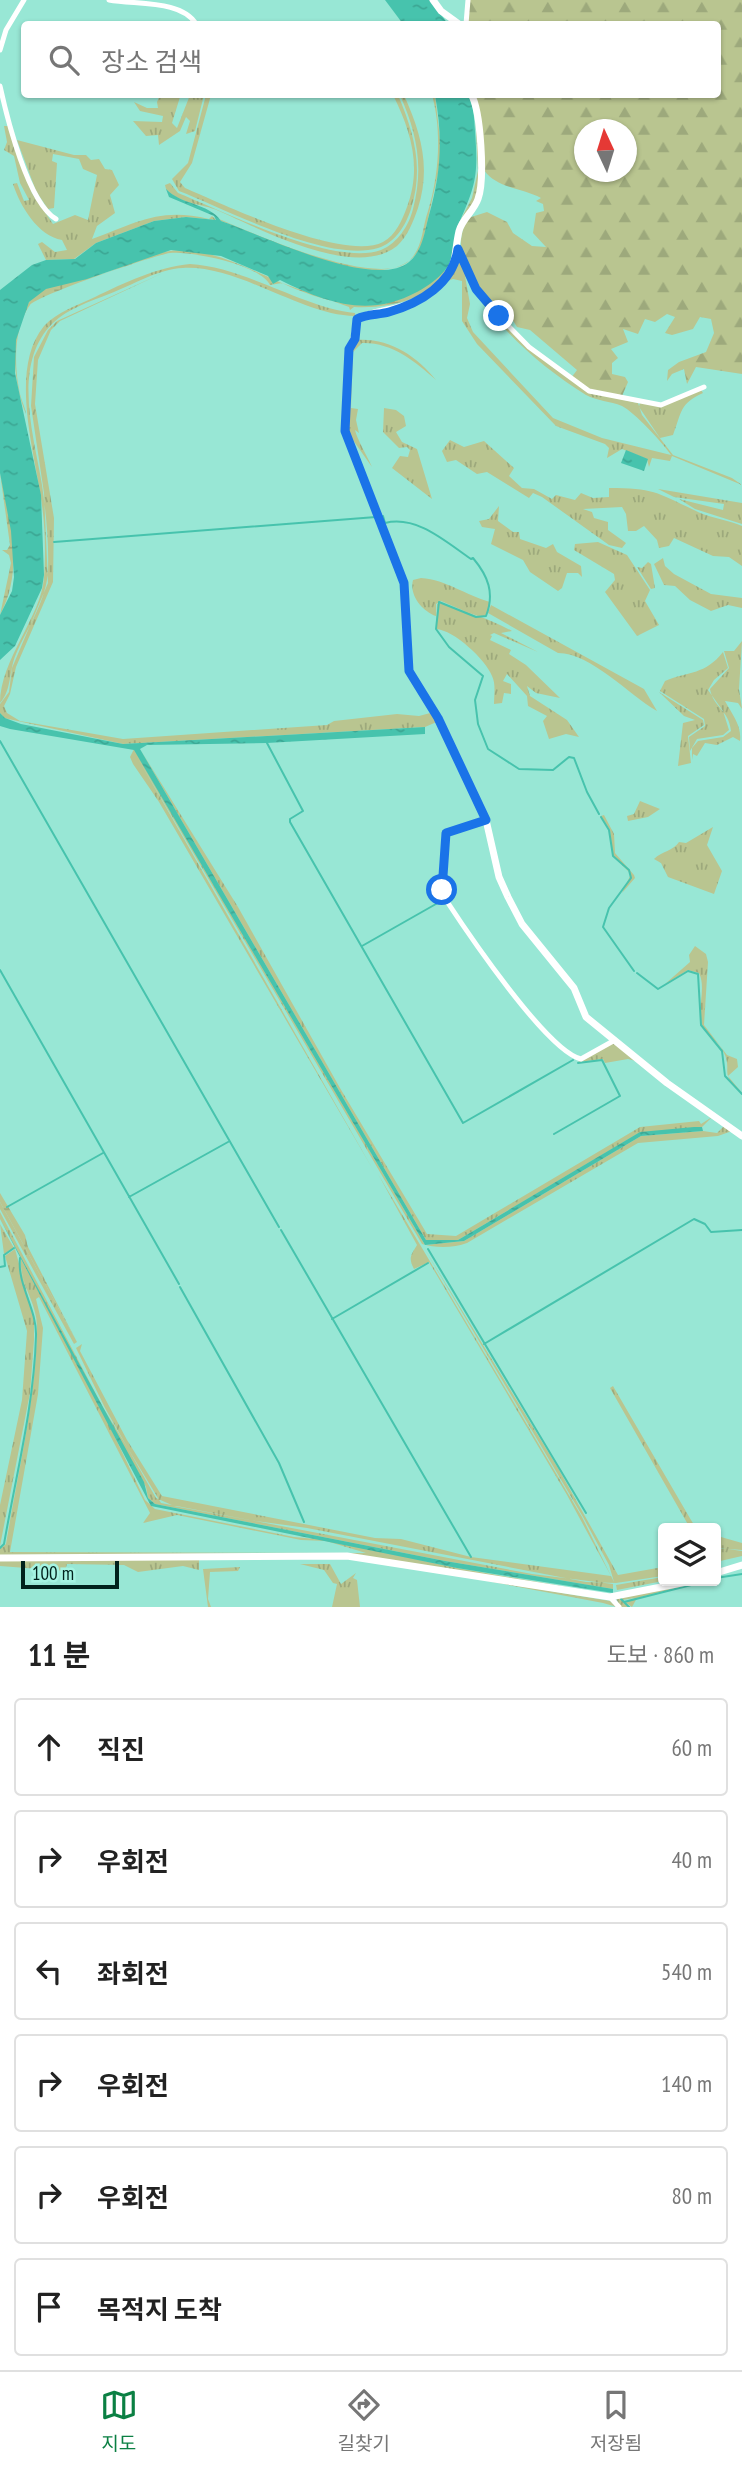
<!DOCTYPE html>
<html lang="ko">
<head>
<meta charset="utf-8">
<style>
	body { margin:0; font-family:"PT Sans Narrow","Noto Sans KR",sans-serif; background:#f2f2f2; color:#222 }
	.controls { position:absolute; right:21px; bottom:21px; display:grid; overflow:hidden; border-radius:7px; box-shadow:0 2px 5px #0004 }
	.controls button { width:63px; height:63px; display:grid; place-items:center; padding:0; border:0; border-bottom:2px solid #e0e0e0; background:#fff; color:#222; font:35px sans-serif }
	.compass { position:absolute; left:574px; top:119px; width:63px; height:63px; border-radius:50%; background:#fff; box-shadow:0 2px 5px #0004; rotate:356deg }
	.scale { position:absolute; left:21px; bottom:18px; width:98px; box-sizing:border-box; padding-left:7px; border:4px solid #01221c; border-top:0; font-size:19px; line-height:24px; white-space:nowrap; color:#01221c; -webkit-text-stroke:5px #a5f4e2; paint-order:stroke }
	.stop { position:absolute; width:21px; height:21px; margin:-16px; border:5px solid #1a73e8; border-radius:50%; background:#fff }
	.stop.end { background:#1a73e8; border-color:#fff; box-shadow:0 2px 7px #0008 }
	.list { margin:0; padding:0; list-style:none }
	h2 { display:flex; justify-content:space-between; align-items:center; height:91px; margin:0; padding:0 28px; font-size:30px }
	h2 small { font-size:23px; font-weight:400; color:#767676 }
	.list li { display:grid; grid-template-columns:46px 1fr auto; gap:21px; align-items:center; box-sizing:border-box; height:98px; margin:0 14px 14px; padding:0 14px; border:2px solid #e0e0e0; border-radius:7px }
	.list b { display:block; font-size:26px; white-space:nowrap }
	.list em { font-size:23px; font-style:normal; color:#767676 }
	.icon { flex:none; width:38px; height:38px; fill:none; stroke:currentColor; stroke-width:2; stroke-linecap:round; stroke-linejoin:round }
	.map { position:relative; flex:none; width:742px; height:1607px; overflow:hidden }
	.search { position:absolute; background:#fff; box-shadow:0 2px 5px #0004; left:21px; right:21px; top:21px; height:77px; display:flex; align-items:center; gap:18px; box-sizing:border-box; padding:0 24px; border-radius:7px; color:#767676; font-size:26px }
	.sheet { height:763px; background:#fff }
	nav { display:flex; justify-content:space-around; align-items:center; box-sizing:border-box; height:98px; border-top:2px solid #e0e0e0; background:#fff; font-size:19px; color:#767676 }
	nav a { display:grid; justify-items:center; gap:4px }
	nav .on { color:#0b8043 }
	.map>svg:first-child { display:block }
</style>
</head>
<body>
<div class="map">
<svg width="742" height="1607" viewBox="0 0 742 1607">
	<defs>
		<pattern id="grass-tufts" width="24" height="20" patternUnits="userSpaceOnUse" patternTransform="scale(1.75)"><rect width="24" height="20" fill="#b9c590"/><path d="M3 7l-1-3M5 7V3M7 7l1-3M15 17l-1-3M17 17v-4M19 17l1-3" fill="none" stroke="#9da97c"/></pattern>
		<pattern id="forest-firs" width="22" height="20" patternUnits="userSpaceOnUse" patternTransform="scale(1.75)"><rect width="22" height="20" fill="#b9c590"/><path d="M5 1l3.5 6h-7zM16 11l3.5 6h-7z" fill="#9da97c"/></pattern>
		<pattern id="wetland-marsh" width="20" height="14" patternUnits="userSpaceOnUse" patternTransform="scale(1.75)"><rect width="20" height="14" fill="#b9c590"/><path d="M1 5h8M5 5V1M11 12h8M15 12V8" fill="none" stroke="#9da97c"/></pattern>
		<pattern id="water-ripples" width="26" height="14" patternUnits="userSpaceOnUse" patternTransform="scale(1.75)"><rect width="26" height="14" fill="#47c3ad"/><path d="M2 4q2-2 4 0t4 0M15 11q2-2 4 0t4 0" fill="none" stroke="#3ca794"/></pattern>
	</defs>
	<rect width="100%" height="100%" fill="#98e7d5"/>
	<path fill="url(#grass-tufts)" fill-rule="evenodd" d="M160,95L180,97L172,123L177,128L190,95H204L195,131L186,134L190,121L186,117L180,131L159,145L158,135L146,136L133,121L162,122L163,116L140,111L134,102L147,108H158L157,102Z
		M206,95H211L192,163L180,182L185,188C225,205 344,262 383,242C396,235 402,220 407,207C422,167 411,131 393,95H398C414,133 424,167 411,209C406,225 395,243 378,248C327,263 228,210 179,191L172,179L188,163Z
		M400,95H404C421,133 431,167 418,208C413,222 408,236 397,246C355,280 260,229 219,211C201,203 181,205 166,189L165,185L170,183L178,193C225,212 334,267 381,250C398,243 409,225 413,209C424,166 417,134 400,95Z
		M4,126H8L32,193L53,224L75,215L88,220L97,175L83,169L79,159L53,154L52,161L57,163L54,208L48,209L36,191L17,140L74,155H86L91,160L99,159L105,169L112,170L119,185L110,195L115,213L97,226L92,239C137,223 159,207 209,219L212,216L216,220L186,217L154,221L96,243L74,259L46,260L38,244L42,242L55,252L67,250L62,240C38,236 20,206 13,184L17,183L24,201L29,200L20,183L14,156L4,150L7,142Z
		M459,253L470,282L528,348L588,392L638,403L642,415L673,455L732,478L742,485L672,456L670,461L652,458L649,467L647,459L622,449L607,458L609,448L605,444L556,426L477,344L462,321V281L453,279L444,282ZM465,276C494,325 538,365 586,395C597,401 610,401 622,406C634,412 663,443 671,455L602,438L553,418L473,332L467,318L470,304Z
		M190,264C245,267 304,308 355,313V316C303,316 239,265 183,268C158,269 133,285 109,294C91,301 67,309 53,323C11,364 34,436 42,485C46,513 49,542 48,570C47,599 28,627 16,654C9,669 12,690 0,703C0,660 41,617 44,578C46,551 45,519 40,493C33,446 10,367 44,326C57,312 78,305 95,297C124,283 157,267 190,264Z
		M165,272L60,321L51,330L38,360L35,404L54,518L53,582L16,667L10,694L4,706L7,713L20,721L123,739L327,725L334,721L397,714L419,716L434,712L439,721L425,727L123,744L4,718L0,713V704L9,692L12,668L48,583L44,493L31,406L34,357L48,330L57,321Z
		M355,340C388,337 416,355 436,380C415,361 391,342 362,343L353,352L351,408L358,409L356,420L359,433L355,430C357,439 367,456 372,467L348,433L351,350Z
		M701,390L703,393C679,404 682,412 673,435L660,438L639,407L640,402L661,406Z
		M384,408L396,410L404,416L406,426L396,432L402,442L417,449L432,499L392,468L400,456L408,457L410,450L407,447L399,448L383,432Z
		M450,440L464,447L484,441L514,468L509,476L522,488L534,489L552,499L556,495L575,500L581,493L593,498L609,497V488C653,488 656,492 694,510C707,517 723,519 737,524L742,526V566L729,557L713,556L674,538L669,546L659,548L657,540L644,526L636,531H628L626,514L622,507L583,509L592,512L594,518L608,522V530L626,543L622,548L609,545L542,497L533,493L529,498L487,472L477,474L456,460L447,462L442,451Z
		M658,489L742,503V524L695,509L679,499L723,510L724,504L674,497Z
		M499,506L498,521L513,532H519L520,539L546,548L553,544L557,552L581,566L582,577L578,573H567L562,588L558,591L530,572L523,560L491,544L495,529L482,527L479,521L489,519Z
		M598,542L627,555L650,590L645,601L659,625L637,636L605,592L615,580L614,574L574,550L575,544Z
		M663,558L665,566L674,574L711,594L742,598V608L728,605L711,611L690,600L675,586L664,585L654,564Z
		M648,562L651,564L655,588L651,589L637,567L642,568Z
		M421,578C447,580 465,595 490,602L486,616H476L441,601L436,604V616C422,611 409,595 413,580Z
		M441,603C467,613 489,618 512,631L501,633L538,652L494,633L490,635L492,636L490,640L511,650L509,654L526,665L560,698L536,693L527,686L530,696L567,720L579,737L566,734L549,739L543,721L547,716L528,706L527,696L507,674L503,681L511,684V694L504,693L502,703L494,704C494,695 496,684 492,676C486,660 454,630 436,629L437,604Z
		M491,605L644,689L657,711C629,695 591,653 558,653L488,613Z
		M742,641L739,689L742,709L738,703L725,701C732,714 742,726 740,741L733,737L717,745L705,743L697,756L693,754L692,760V748L698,741L723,737L731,731C729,710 713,707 710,689L729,668L724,651H734Z
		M723,652L728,668L714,680L708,690L723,711L729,730L723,735L697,739L690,751L689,737L705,726L704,719L660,691L665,681C689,671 705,675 723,652Z
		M659,692L703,720L704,725L688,736L691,763L678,766L683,723L695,720L684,716Z
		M134,749L425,1245L464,1241L641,1136L703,1131L717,1133L724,1126L732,1131L718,1136L638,1143L467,1243C454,1248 435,1248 422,1244L136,755L375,1173L159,802L133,764L130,757Z
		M140,749L238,907L340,1088L427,1234L456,1236L640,1127L699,1121L701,1124L712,1117L702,1127L637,1134L458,1240H426Z
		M640,801L660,809L648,817L628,821L627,816L634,814Z
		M604,815L614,834L615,853L634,875L635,878L622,893L631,874L613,856L610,830L601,816Z
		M713,827L707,845L722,871L714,894L668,877L661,863L654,859C662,851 673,851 679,842L686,843Z
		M695,946L706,954L708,962L704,1025L727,1055L737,1059L738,1067L728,1076L742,1093C717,1072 734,1071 723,1051C718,1040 703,1034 701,1021C698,1006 706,987 699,973L688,970L665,984L690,962L689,955Z
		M615,1041L640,1062L628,1059L605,1063L603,1059L578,1062Z
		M378,1174L582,1517L614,1582L609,1565L583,1517L424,1248L558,1468L618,1575L663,1567V1576L616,1583L586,1582L307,1528L249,1520L174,1506L156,1498L105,1408L76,1348L82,1344L80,1351L127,1440L162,1496L375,1538L401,1539L471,1557L611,1576L567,1495L429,1262L414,1269C408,1258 411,1255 417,1245Z
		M0,1202L77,1342L74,1344L0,1209Z
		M0,1212L104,1409L161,1503L532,1574L613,1584V1589L445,1561L155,1504L148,1498L146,1487L89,1383L145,1500L155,1509L294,1537L327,1540L457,1568L613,1595L342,1553L0,1555V1549L6,1544C18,1472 36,1399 37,1326C37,1303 19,1283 21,1259L88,1382L0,1219ZM39,1297L150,1513L143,1523L177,1515L301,1540L326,1541L366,1553L10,1552L38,1394L43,1328L36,1299Z
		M0,1224L14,1248L4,1254Z
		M15,1249L34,1318V1340L30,1393L0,1546V1505L22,1400L27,1331L5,1256Z
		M613,1386L691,1520L696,1528H690L610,1388Z
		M721,1537L742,1543V1550L716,1548V1538Z
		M721,1548L742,1551V1556L716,1562V1550Z
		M199,1559V1570L183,1566L138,1572L124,1565L67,1564L65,1571L0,1566V1560Z
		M300,1564H330L341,1584L356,1573L353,1578L357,1580L360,1607H332L337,1584L333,1583L324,1570Z
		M240,1567L238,1571L210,1572L208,1599L211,1607H208L203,1569Z
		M461,1576L610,1601L617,1607L603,1603Z
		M663,1577V1581L617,1590L616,1585Z
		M697,1581H705L637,1598L632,1607L625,1602L635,1598L622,1600L628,1607H620L616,1598Z"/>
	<path fill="url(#forest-firs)" fill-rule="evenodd" d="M468,0H742V374L696,367L687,384L684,369L672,374L667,381L668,370L679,362L706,352L714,333L711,319L700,317L693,329L672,335L665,333L675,317L667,314L655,322L645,319L638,334L623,329L628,342L611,349L618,358L612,363V374L625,377L628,382L622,396L597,394L571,378L577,370L530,330L517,327L502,303L490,306C470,280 450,250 468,218L487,212L507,222L513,233L532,246L546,247L533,233L536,213L544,211L543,204L536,201L541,198C522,188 496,188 484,170L472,95L718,94V24H467ZM584,130H626V172H584Z"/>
	<path fill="url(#wetland-marsh)" d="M432,95H435L442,156L423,241C400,310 265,236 221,221L219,219C250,232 381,291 410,260C423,247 422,228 428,211C439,175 442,131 432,95Z
		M475,111C476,137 484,166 478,192C476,200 469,208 466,216C460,230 460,245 455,258C439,298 391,309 354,307L350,310L349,307L282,283L270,285C261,265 192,251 170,253C155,255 38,295 30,305C14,326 14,364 19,389C20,398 25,406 26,414C12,382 5,312 42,291C60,280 87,279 108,272C136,261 163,246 195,251C249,260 296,299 351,304C365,305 428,276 446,270L452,258L458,225L472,198L478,171Z
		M0,473C11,520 24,570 0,615L11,563L9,555L2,550H7L10,545Z
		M0,1193L25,1235L28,1247L77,1342L0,1202Z"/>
	<path fill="url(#water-ripples)" d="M385,0H430L448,24H403Z
		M435,95H469C474,108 474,117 475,131C478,174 477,183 459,223C453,238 456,255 446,269C438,279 428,286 417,292C369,318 326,303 280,280L273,284L268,276L221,256L171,250L87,279L46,289L29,302L16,340L15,373L41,495L44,575L42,588L15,646L0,660V615L12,591L14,577L11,531L0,473V290L32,265L46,260L75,259L96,243L154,221L186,217L216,220L214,216L169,197L166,189C181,205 209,203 221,221C260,234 374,291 409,262C423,250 424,233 429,215C441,173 443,138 435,95Z
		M626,450L648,459L644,471L621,463Z
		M0,713L5,718L21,724L123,744L425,727V734L267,743L147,745L140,749L426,1240H458L640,1132L694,1127H702L703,1131L641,1136L464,1241L425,1245L134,750L10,729L0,726Z
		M0,1219L144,1482L148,1498L155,1504L445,1561L613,1589V1593L457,1568L151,1506Z"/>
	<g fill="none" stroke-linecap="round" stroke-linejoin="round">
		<path stroke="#47c3ad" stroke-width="2" d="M383,516L385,523C417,515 446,542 471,559L473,558C488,576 495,593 486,616L476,617L439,602L436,629L449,647L483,676L475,700L478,724L488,749L519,769L553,770L569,757L574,758L587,792L599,814
			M54,542L376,517
			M0,741L279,1227
			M267,743L303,811L290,819V822L463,1123L573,1060
			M601,817L609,830L613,856L629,870L631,878L609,908L603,927L634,971
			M362,946L443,900
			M0,970L179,1284
			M637,973L658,989L688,971L698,974L701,1025L722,1051L725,1076L742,1094
			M554,1134L620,1096L602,1060L578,1063
			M129,1197L228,1142
			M7,1207L103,1153
			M281,1230L471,1557
			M428,1249L586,1513
			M0,1267L5,1266L4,1255L14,1248
			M180,1287L279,1463L304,1522
			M332,1319L428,1263
			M484,1344L694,1219L705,1224L711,1232L742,1230
			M0,1548L4,1544C16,1475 34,1406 36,1336C37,1309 17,1285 20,1258
			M716,1578L742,1574
			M621,1599L629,1607
			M624,1602L707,1581"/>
		<path stroke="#fff" stroke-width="5" d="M109,0C137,5 182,0 196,24
			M466,24L468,0
			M0,50L6,30L24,0
			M0,86C7,118 28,203 56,219
			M458,249L476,289L490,307L529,347L589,391L661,405L704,387
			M486,820L445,835L442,890L446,900C467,932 547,1051 581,1059L615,1040
			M610,1597L619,1607"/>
		<path stroke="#fff" stroke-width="7" d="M433,0L441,11L459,24
			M471,94C481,111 485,180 478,199C474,211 462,219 459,231C453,257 459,268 436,288C407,313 385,306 357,319L354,339L349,349L345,431L404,583L409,671L438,718L486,820L499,877L508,897L522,924L574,988L586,1017L667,1083L742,1136
			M0,1558L347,1556L610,1597L692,1581
			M716,1573L742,1565"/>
	</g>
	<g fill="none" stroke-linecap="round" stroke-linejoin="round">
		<path stroke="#1a73e8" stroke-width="9" d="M442,890L446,833L486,820L438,718L409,671L404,583L345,431L349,349L355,339L357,319C367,314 378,315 389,312C420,303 453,284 458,249L476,289L499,316"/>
	</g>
</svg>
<div class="controls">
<button><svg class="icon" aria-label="layers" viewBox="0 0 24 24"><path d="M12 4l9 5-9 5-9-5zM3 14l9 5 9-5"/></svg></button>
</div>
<svg class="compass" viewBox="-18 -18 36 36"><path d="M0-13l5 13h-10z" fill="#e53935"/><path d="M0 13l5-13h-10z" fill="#767676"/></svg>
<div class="scale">100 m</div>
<div class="stop" style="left:442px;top:890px"></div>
<div class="stop end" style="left:499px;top:316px"></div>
<div class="search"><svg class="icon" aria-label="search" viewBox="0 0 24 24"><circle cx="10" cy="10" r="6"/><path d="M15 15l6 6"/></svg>장소 검색</div>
</div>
<section class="sheet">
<h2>11 분<small>도보 · 860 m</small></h2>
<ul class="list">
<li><svg class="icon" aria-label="ahead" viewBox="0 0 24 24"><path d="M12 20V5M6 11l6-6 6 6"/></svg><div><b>직진</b></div><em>60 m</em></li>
<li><svg class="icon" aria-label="right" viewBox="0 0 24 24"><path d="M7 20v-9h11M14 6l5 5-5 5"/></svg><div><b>우회전</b></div><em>40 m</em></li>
<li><svg class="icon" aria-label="left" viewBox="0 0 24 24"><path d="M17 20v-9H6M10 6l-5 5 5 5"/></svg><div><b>좌회전</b></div><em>540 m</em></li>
<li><svg class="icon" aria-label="right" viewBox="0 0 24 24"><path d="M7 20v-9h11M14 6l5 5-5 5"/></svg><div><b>우회전</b></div><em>140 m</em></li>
<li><svg class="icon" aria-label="right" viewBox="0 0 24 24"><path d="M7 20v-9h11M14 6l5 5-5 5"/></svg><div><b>우회전</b></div><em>80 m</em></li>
<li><svg class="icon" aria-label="arrive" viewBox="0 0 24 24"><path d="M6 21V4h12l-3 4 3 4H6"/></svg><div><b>목적지 도착</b></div></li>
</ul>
</section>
<nav>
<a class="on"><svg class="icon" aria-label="map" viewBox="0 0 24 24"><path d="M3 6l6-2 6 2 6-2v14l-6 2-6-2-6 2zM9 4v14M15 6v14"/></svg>지도</a>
<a><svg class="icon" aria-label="directions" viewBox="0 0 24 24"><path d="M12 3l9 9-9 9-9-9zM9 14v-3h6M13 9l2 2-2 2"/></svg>길찾기</a>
<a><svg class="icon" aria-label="saved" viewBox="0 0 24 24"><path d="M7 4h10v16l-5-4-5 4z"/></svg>저장됨</a>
</nav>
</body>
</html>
